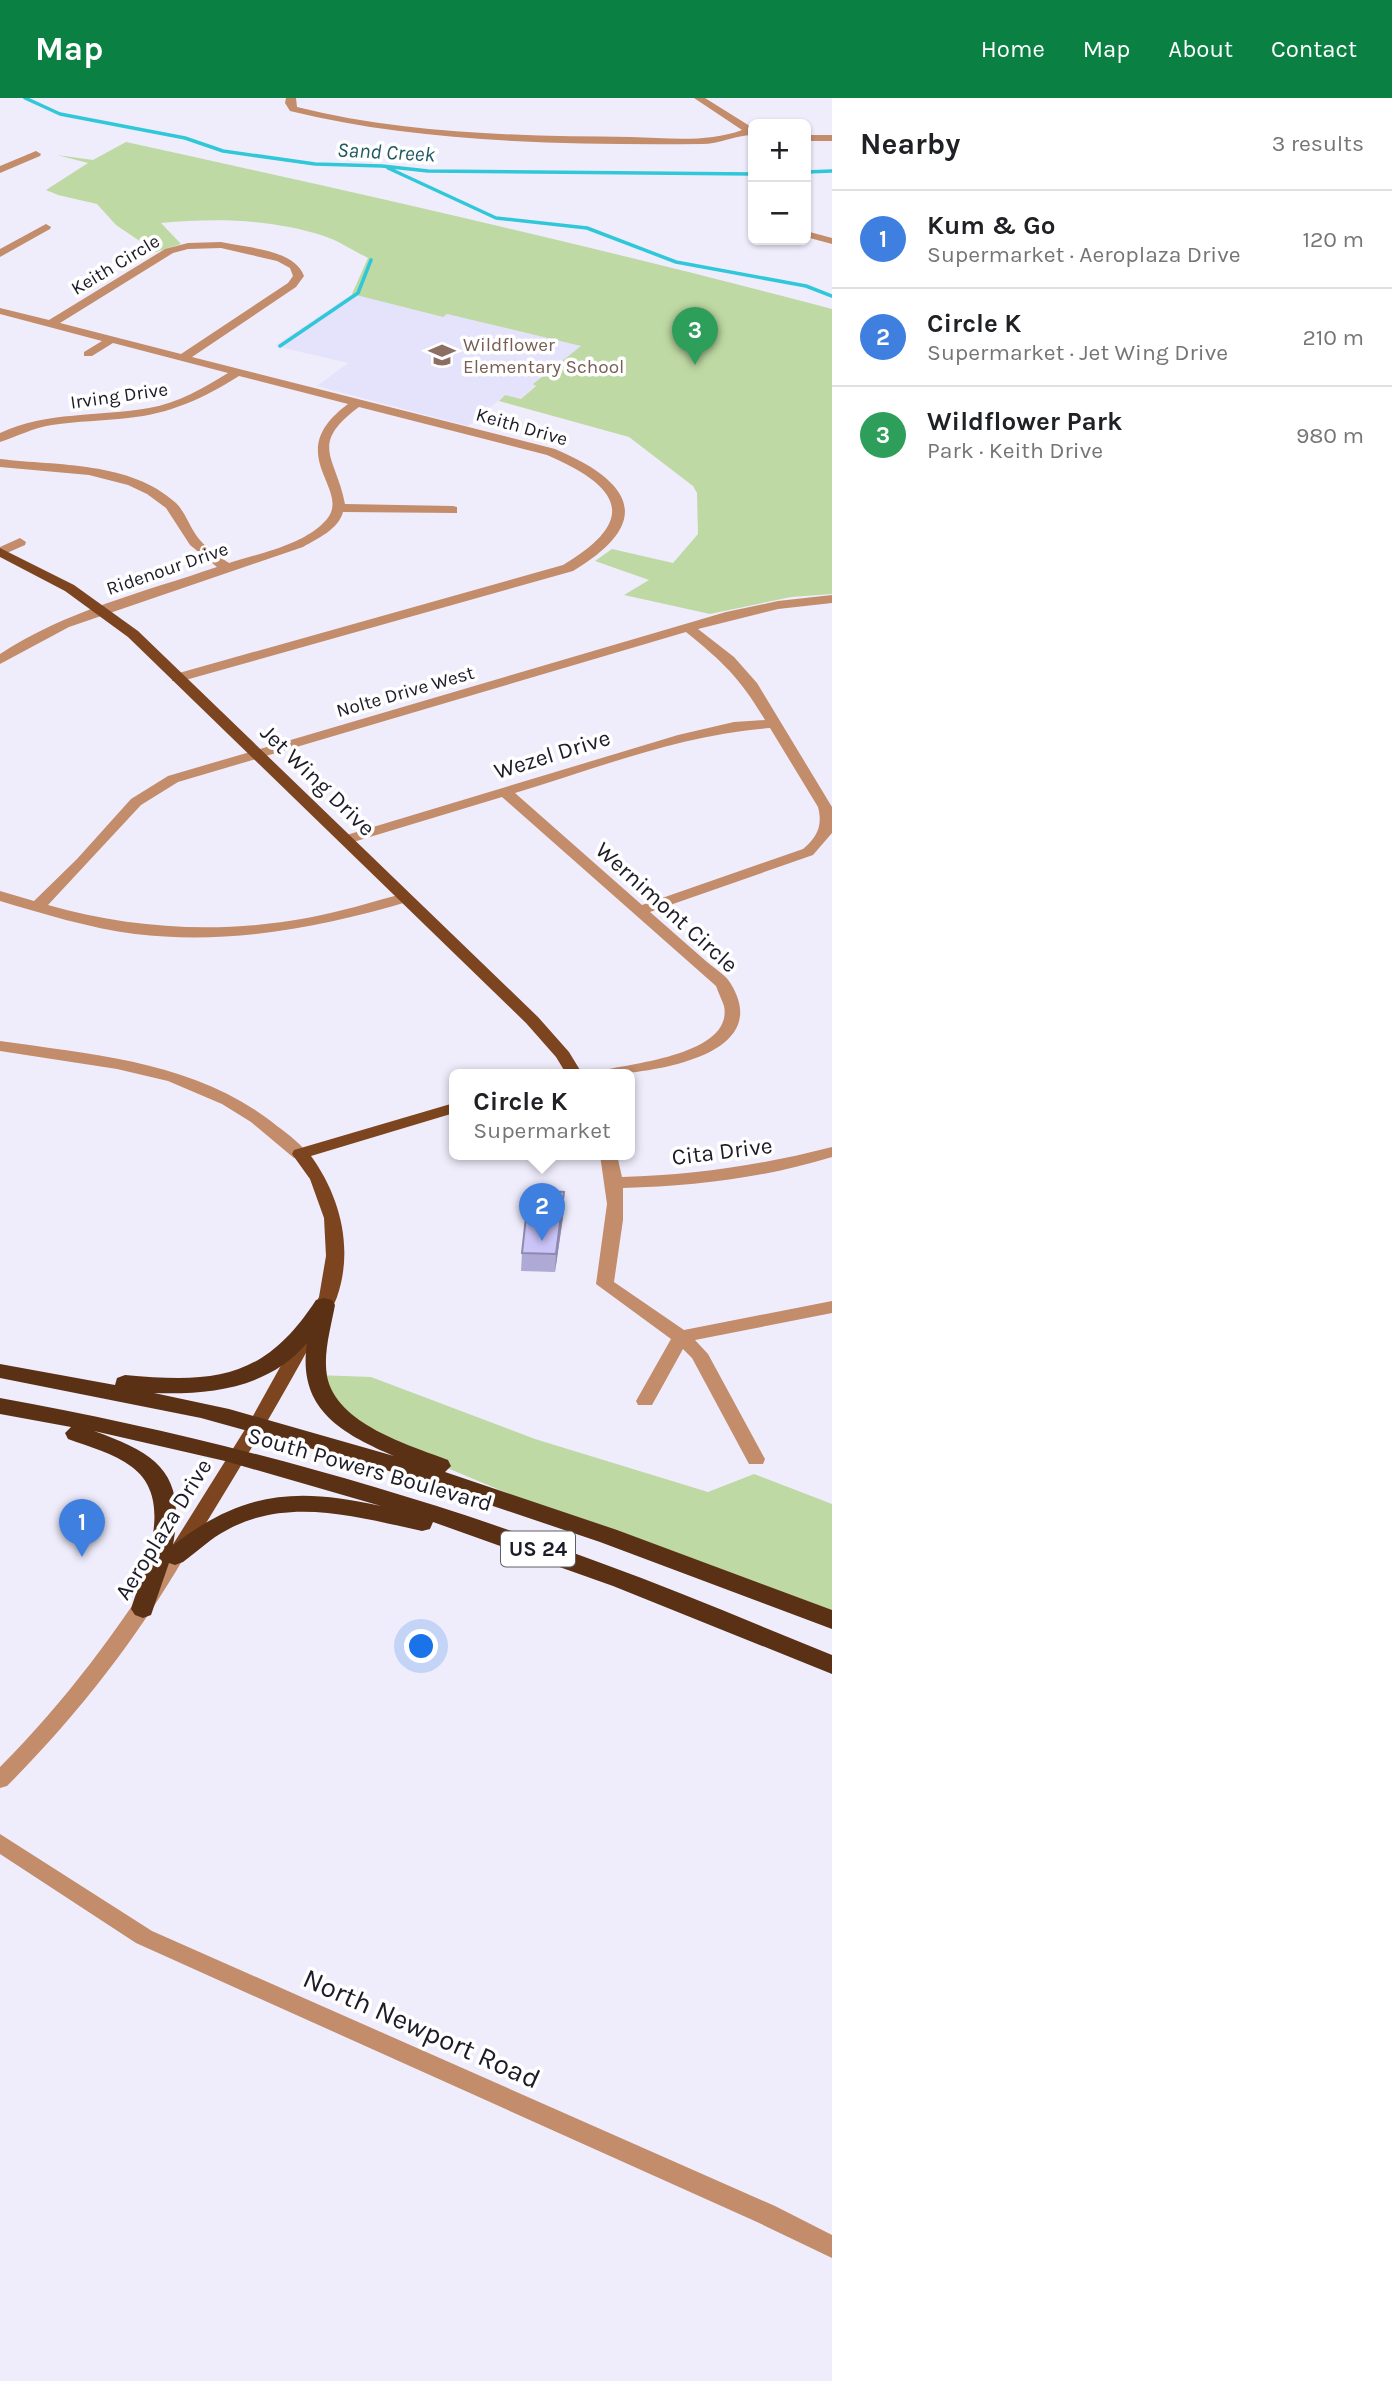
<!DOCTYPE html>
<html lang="en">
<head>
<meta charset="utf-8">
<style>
	body { margin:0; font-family:Karla,sans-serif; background:#f6f6f6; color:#202124 }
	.controls { position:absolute; right:21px; top:21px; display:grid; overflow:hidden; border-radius:10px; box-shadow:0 2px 5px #0004 }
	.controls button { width:63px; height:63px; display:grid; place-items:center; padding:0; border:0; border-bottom:2px solid #e0e0e0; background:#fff; color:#202124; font:35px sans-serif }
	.you { position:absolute; left:422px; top:1549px; width:24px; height:24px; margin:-18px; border:5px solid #fff; border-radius:50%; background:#1a73e8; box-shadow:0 0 0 10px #1a73e833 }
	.badge { display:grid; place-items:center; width:46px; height:46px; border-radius:50%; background:#0b8043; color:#fff; font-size:23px; font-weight:700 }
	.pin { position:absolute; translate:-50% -58px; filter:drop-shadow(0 2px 4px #0008) }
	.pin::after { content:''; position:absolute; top:37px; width:24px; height:21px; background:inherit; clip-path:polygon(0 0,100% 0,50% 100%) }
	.popup { position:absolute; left:449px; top:971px; width:186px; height:91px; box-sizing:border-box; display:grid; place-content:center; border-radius:10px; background:#fff; filter:drop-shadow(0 2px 5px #0005); font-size:23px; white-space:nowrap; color:#757577 }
	.popup b { font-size:26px; color:#202124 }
	.popup::after { content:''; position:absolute; left:50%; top:100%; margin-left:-14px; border:14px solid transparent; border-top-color:#fff }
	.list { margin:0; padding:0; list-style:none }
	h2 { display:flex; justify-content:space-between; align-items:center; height:91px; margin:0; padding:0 28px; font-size:30px }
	h2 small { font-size:23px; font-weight:400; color:#757577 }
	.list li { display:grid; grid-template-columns:46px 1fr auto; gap:21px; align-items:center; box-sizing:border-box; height:98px; padding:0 28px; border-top:2px solid #e0e0e0 }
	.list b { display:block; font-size:26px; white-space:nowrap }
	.list p { margin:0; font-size:23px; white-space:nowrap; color:#757577 }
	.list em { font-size:23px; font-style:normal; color:#757577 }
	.map { position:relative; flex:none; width:832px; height:2283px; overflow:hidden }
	header { display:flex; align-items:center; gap:42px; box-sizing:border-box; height:98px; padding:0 35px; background:#0b8043; color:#fff }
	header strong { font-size:33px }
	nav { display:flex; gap:38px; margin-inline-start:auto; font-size:24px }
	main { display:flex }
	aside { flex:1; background:#fff }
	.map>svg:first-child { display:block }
</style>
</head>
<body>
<header>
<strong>Map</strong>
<nav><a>Home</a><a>Map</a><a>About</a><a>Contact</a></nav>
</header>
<main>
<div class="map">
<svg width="832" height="2283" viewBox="0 0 832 2283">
	<rect width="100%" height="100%" fill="#efedfc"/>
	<path fill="#e5e2fc" d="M352,196L443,219L447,216L582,248L534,285L536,287L521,301L505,297L468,328L317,288L348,265L275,248Z"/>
	<path fill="#bed9a3" d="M126,44C363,96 598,149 832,211V496L791,499L710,516L624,497L649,482L595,463L612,451L673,465L698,436L697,395L693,388L629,339L499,303L505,297L521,301L536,288L533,286L581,248L447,216L443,219L352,196L368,160C354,153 339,143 324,138C270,121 217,120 161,125L181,146L156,154L116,127L97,106L58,97L46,92L88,65L57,57L93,62Z
		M316,1277L371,1279L535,1341L708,1394L754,1376L832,1406V1524L588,1429L373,1339L340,1319Z"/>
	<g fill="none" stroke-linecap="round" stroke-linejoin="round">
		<path stroke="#30c7d9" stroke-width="3.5" d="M25,0L60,16L185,40L223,53L315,66L382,68L428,73L753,76
			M388,70L496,120L587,130L676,164L806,188L832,198
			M806,74L832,73
			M280,248L358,195L371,162"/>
		<path fill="#c38c6b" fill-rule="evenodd" d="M286,0H296L297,9C405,36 520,38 631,39C667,40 707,45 742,32L694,0H705L753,30V37C740,36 719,46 702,46C569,47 419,45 290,13L285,5Z
			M806,37H832V43H806Z
			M36,53L41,56L40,58L0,75V68Z
			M46,126L51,129L50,131L0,159V151Z
			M806,133L832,140V146L806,139Z
			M221,144C247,150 294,151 304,178L296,189L192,259L555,351C633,384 655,424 573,473L182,583H172V577L563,467C641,421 619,388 547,357L359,309C308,347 336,358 345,406L453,408L457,409V415L343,414C338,432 318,440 303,449L69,529L0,566V556C65,513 144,494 217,469L190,447L166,410L147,396L128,387L89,377L0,369V361C58,368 130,363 176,405C185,414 189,427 196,437C204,449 217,457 229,465C260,455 305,447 327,421C352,390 280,356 348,306L239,278C204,300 170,316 128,320C103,323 77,323 52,327C33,330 18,338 0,344V335C47,313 99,319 149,310C178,305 204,290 228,275L113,245L92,258H84V254L102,243L0,216V210L49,222L165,151L188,145ZM221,150L277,163L290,170L293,178L288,185L181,256L60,225L173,155L188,151Z
			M20,440L26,444L25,447L0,458V449Z
			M832,497V505L778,511L698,531L734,559L757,585L832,709V735L813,757L650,814C669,831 688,847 707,864C714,870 726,877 731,886C777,962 638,977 592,977L594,974C625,966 734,958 724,908C722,902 718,894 716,888L502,699L350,745L345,746L338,742L340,739L678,637L734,624L765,622C740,580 724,565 686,534L178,684L141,707L48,807C133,831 219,836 307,820C340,814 372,804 405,795L413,800L410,803C320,830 229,847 135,836C89,830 44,816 0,803V793L34,803L77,761L131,701L168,678L726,514L778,503ZM770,630L818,709C823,728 817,739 803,751L642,807L515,695C598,670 683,636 770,630Z
			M0,943C96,957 199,964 277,1028C288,1036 300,1045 308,1056L306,1060H294L251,1024L222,1006L168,983L117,971L0,953Z
			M832,1049V1059C764,1080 694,1088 623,1090V1122L614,1184L684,1232L832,1203V1215L695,1242L708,1256L765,1361L763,1366H749L692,1260L683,1251L652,1307H638L636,1303L671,1241L596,1186L607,1106L600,1057H617L622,1079C694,1077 762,1067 832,1049Z
			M175,1451L182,1453L185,1458C136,1542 76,1619 7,1688L0,1690V1669C65,1604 119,1531 168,1453Z
			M0,1736L152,1833L775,2108L832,2137V2160L757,2124L136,1845L0,1756Z"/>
		<path fill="#7d451f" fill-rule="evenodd" d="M0,450L74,487L138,533L538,919L569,954L583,977H567L556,959L526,925L128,539L65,493L0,459Z
			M454,1005V1015L311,1058C340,1098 354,1150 337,1199C329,1221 312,1243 301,1264C264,1331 224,1396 184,1461H170L167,1456L249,1325L319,1199L326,1158L324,1120L310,1081L292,1056L294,1052Z"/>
		<path fill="#5b3116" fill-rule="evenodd" d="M324,1200L332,1202L335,1207C331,1229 323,1255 327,1278C336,1326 409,1347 448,1362L451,1368L445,1374L617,1432L832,1512V1531L600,1444L374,1368L201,1320L0,1280V1266L115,1287L117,1280L125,1277C214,1285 264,1282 316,1202ZM307,1245C297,1311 341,1335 394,1358L229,1311L154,1295C210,1297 269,1290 307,1245Z
			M0,1300C205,1337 406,1392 601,1465C679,1493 755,1526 832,1557V1576L613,1488L433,1424L430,1431L422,1433C358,1419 288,1398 227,1432C211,1440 198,1453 183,1464L175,1467L169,1465L151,1517L143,1520L135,1517L131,1511C144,1470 176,1402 132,1369C113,1355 90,1349 68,1341L65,1335L71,1329L0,1316ZM94,1333L225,1363L381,1408C296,1389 244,1393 173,1447C186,1375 158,1356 94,1333Z"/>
	</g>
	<path fill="#afa9d6" d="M564,1094V1112L555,1174L521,1173L522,1155Z"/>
	<path fill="#8e8aae" d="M564,1094V1112L555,1174L556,1156Z"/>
	<path fill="#cbc5f9" stroke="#8e8aae" stroke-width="2" d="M529,1092L564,1094L556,1156L522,1155Z"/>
	<defs>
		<g id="school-bare" transform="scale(2.1)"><path d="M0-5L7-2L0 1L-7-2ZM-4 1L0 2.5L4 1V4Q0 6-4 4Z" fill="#8d6e63" stroke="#fff" stroke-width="2.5" paint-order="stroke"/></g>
	</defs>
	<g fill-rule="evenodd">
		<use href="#school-bare" x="442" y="257"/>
	</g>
	<g text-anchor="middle" stroke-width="7" stroke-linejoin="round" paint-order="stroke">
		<g font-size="19" fill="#1d1b27" stroke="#fff">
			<text transform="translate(115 166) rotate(-31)" y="7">Keith Circle</text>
			<text transform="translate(119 297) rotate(-8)" y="7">Irving Drive</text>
			<text transform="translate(522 328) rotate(16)" y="7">Keith Drive</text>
			<text transform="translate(167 470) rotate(-19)" y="7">Ridenour Drive</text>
			<text transform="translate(405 593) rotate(-16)" y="7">Nolte Drive West</text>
		</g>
		<g font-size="19" fill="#785e54" stroke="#fff" text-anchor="start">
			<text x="463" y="253">Wildflower<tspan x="463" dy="22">Elementary School</tspan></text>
		</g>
		<g font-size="21" font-style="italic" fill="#1f5961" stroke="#fff">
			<text transform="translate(386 54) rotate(3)" y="7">Sand Creek</text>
		</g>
		<rect fill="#fff" stroke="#615f68" stroke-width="2" x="501" y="1433.5" width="74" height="35" rx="5"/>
		<g font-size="21" font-weight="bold" fill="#1d1b27">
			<text x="538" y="1458">US 24</text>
		</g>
		<g font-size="23" fill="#1d1b27" stroke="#fff">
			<text transform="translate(552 656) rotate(-17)" y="8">Wezel Drive</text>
			<text transform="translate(318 682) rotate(44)" y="8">Jet Wing Drive</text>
			<text transform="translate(667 809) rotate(42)" y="8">Wernimont Circle</text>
			<text transform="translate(722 1053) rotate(-7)" y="8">Cita Drive</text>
			<text transform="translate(370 1371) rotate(16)" y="8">South Powers Boulevard</text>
			<text transform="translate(163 1431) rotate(-58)" y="8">Aeroplaza Drive</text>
		</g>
		<g font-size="28" fill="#1d1b27" stroke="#fff">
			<text transform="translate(422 1930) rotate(24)" y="10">North Newport Road</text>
		</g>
	</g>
</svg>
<div class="controls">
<button>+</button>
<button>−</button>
</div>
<div class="you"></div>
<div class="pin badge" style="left:82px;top:1459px;background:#3f7fe0">1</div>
<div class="pin badge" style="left:542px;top:1143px;background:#3f7fe0">2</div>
<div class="popup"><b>Circle K</b>Supermarket</div>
<div class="pin badge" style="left:695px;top:267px;background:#2e9e5b">3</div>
</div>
<aside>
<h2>Nearby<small>3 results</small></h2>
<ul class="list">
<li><span class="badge" style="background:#3f7fe0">1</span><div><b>Kum &amp; Go</b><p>Supermarket · Aeroplaza Drive</p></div><em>120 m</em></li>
<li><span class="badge" style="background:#3f7fe0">2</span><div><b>Circle K</b><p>Supermarket · Jet Wing Drive</p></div><em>210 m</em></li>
<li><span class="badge" style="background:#2e9e5b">3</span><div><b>Wildflower Park</b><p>Park · Keith Drive</p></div><em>980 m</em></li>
</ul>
</aside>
</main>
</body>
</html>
